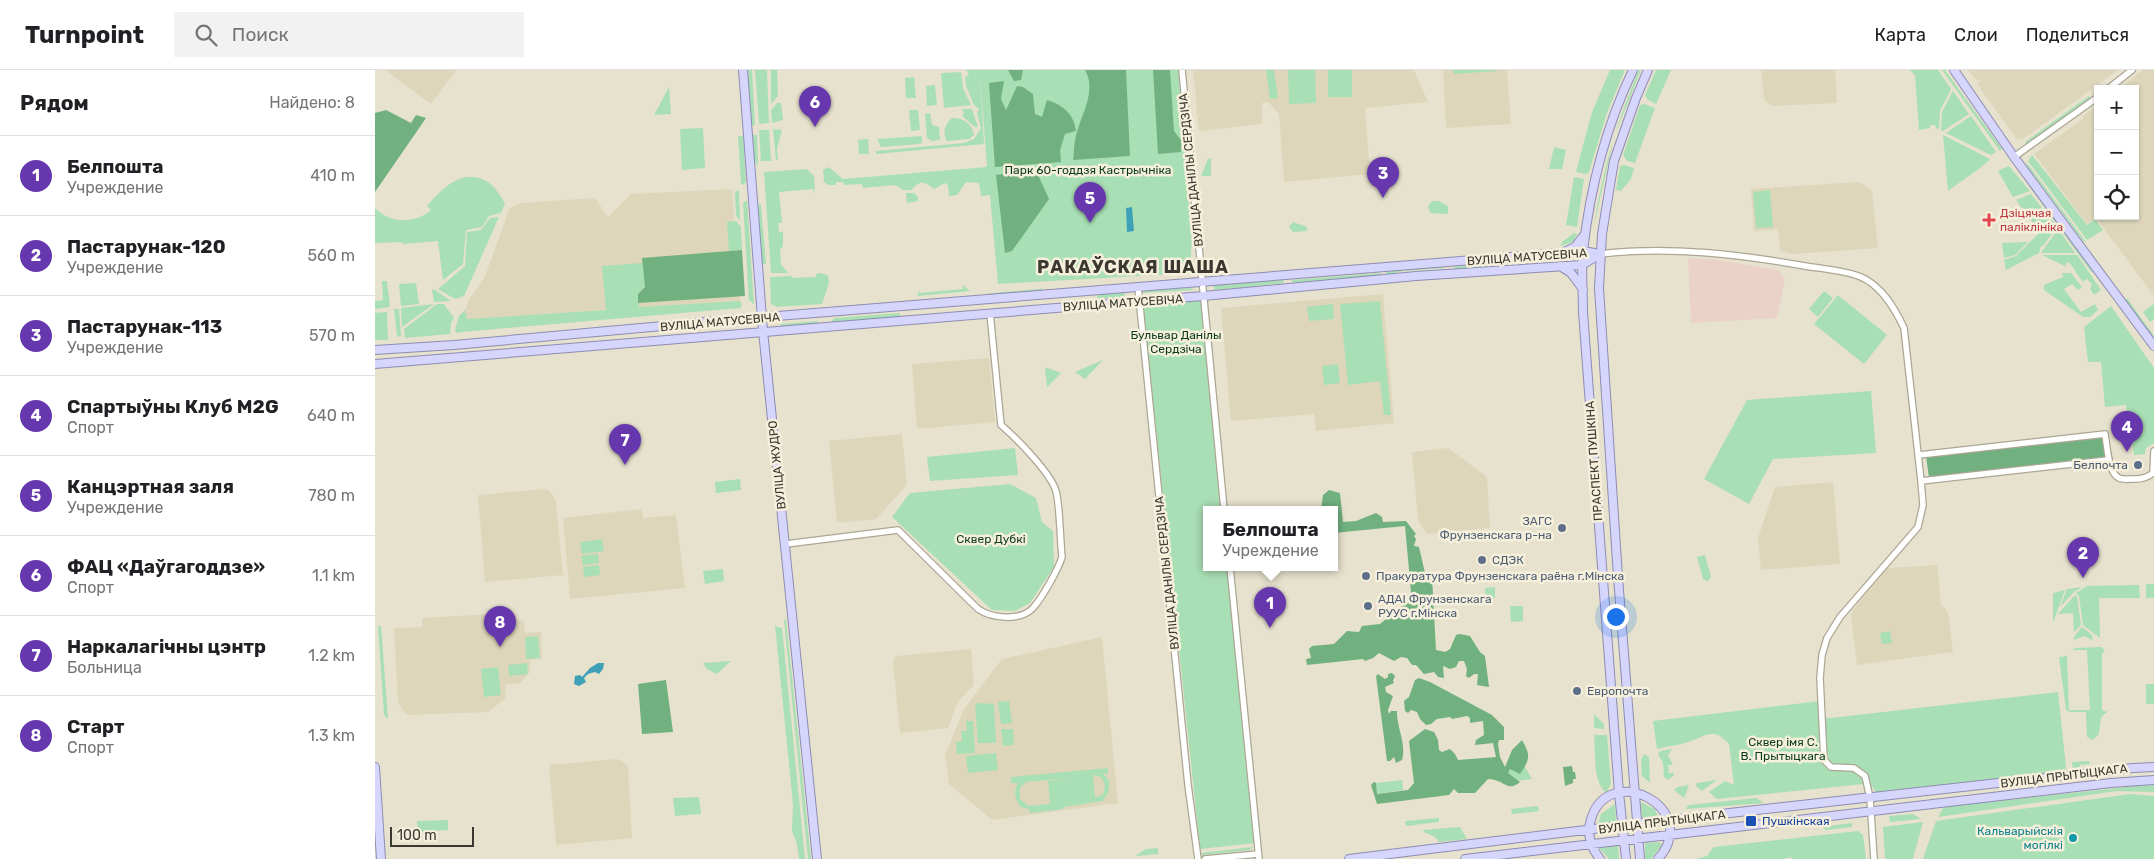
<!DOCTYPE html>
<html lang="ru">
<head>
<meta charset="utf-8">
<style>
	body { margin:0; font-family:Rubik,sans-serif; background:#f2f2f2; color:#202124 }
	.controls { position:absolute; right:15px; top:15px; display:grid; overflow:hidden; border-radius:0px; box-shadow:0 1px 4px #0004 }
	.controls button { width:45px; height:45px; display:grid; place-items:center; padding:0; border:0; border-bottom:1px solid #e0e0e0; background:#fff; color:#202124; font:25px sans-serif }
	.scale { position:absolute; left:15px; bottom:12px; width:84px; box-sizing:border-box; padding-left:5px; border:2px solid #3a3830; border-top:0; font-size:14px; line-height:18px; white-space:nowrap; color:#3a3830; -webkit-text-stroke:4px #f5efdc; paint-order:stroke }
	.you { position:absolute; left:1240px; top:546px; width:18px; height:18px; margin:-12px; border:4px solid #fff; border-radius:50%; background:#1a73e8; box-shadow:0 0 0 8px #1a73e833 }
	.badge { display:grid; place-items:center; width:32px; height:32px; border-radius:50%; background:#6737ae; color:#fff; font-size:16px; font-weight:700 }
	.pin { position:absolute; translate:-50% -41px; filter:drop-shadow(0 1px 2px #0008) }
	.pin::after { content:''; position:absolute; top:26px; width:18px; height:15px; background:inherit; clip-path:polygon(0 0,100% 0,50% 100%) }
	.popup { position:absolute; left:828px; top:436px; width:135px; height:65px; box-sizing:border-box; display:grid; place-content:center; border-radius:0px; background:#fff; filter:drop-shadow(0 1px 4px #0005); font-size:16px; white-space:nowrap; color:#757577 }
	.popup b { font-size:19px; color:#202124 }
	.popup::after { content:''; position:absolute; left:50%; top:100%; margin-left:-10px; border:10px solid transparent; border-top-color:#fff }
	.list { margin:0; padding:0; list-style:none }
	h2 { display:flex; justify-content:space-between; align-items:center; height:65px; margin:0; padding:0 20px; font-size:21px }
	h2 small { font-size:16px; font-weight:400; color:#757577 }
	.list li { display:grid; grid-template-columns:32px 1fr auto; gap:15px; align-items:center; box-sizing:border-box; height:80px; padding:0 20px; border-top:1px solid #e0e0e0 }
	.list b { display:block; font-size:19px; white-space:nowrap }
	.list p { margin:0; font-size:16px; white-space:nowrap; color:#757577 }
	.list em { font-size:16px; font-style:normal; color:#757577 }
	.icon { flex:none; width:28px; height:28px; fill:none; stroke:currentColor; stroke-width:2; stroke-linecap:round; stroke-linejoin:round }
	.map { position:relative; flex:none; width:1779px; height:789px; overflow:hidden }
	header { display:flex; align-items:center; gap:30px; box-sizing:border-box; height:70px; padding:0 25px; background:#fff; border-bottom:1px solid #e0e0e0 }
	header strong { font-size:24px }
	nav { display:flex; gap:28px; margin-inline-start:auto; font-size:18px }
	.search { width:350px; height:45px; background:#f2f2f2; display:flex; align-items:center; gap:12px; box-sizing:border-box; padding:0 18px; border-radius:0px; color:#757577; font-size:19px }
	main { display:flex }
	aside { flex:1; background:#fff }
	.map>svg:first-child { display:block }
</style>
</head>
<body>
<header>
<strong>Turnpoint</strong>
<div class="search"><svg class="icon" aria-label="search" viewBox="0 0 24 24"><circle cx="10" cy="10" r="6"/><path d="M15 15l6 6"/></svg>Поиск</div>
<nav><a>Карта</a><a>Слои</a><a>Поделиться</a></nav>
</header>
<main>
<aside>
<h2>Рядом<small>Найдено: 8</small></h2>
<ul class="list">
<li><span class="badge">1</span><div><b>Белпошта</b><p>Учреждение</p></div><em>410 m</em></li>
<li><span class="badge">2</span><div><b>Пастарунак-120</b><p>Учреждение</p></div><em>560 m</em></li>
<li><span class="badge">3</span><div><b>Пастарунак-113</b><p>Учреждение</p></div><em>570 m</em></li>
<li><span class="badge">4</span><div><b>Спартыўны Клуб M2G</b><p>Спорт</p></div><em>640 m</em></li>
<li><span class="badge">5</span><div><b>Канцэртная заля</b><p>Учреждение</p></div><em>780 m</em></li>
<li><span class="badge">6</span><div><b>ФАЦ «Даўгагоддзе»</b><p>Спорт</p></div><em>1.1 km</em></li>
<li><span class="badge">7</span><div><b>Наркалагічны цэнтр</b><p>Больница</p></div><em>1.2 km</em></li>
<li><span class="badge">8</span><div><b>Старт</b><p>Спорт</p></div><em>1.3 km</em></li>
</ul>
</aside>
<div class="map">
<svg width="1779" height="789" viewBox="0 0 1779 789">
	<rect width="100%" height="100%" fill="#e7e2ce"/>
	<path fill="#ead2c8" d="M1313,188L1344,190L1403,200L1410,209L1402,248L1316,253Z"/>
	<path fill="#ded6bb" d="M10,0H81L56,34Z
		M818,0H1039L1053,32L990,38L995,104L909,112L904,44L893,32L887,33V54L824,61Z
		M1068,0H1132L1136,54L1071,58Z
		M1386,0H1460L1462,33L1397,36L1389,29Z
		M1593,0H1743L1648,69L1641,68L1602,14L1607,8L1602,11Z
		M1768,0H1779V226L1721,148L1712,154L1659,84L1709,48L1708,46L1723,35V146H1760V19H1744Z
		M1484,112L1497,121L1503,178L1418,184L1405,181L1403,159L1379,161L1376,119Z
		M357,119L365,231L92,249L90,240L94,229L109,209L134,140L139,136L146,133L220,128L233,147L256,124Z
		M1008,224L1019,353L941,361L939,344L856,351L846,238Z
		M614,288L620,352L542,359L537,294Z
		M527,364L532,415L501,449L462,453L454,371Z
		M1073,378L1112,407L1115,458L1052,464L1043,450L1037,382Z
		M1458,412L1465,494L1386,500L1383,468L1400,417Z
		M171,419L175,422L181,431L188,505L110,512L103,425Z
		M267,439L268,448L301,445L310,518L195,529L188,448Z
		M1562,495L1566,534L1573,542L1578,582L1482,595L1476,545L1478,540L1512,498Z
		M135,543L136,551L149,550L150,563L166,562L167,589L155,590V602L145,613L130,615L131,628L113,642L31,645L23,632L19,558L47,557V548Z
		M727,567L743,733L617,750L574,714L570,685L589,639L627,589Z
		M596,579L599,615L582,633L573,658L525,663L518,592L521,586Z
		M243,689L253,696L257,768L181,775L174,695Z"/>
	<path fill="#a9dfb4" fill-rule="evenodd" d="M373,0H377L380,55L376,56Z
		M380,0H392L394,53L384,54Z
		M396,0H402L403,26L396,34Z
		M591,0H803L813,93L814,136L816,138L814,149H817C818,167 815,185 816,203L623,214L615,125L606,126L604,113L591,112L582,125L574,126L573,115L570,113L559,119C551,112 544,109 537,120H528L520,115L488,118L487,114L469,115L468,112H461V115H453L449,112L448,100L454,97L468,109L612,97L605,5L609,74L501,84V81L589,73L599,69L606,58L602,43L604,39L599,35L591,16L590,8L594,4Z
		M891,0H899L903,28L895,29Z
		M913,0H940L941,33L914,34Z
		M953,0H977V27H953Z
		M1078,0H1122V1L1079,4Z
		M1235,0H1250L1232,43L1214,102L1211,104L1201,102L1217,42Z
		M1264,0H1266L1239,67L1218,160C1227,103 1241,53 1264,0Z
		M1281,0H1296L1281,34L1272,29L1270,25Z
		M1535,0H1563L1576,19L1565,41L1564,59L1561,58L1560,55H1555V58L1544,60L1540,5Z
		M1567,0H1570L1627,79L1625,81Z
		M586,2L588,18L596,35L569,38L566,3Z
		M539,7L541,28H531L530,8Z
		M560,15L562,35L552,36L551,16Z
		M294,17L296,44L279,45Z
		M1578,21L1594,44L1568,61L1566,60L1567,42Z
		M1714,26L1716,28L1651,74L1650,72Z
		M402,33H406L408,50L397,53L396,40Z
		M1269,34L1280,38L1260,93L1252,91L1248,85L1263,41L1265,35Z
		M587,39H597L603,57H600L587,46L589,43Z
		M534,40H543L545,60L536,61Z
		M555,43L557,55L564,57L565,70L557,71L552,68L550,44Z
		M1596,46L1621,82L1616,85L1571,63Z
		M577,48C587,47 598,54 599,65L594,69L572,71C567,63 570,54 577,48Z
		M328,58L330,98L307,100L305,59Z
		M398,59L407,60L402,79L403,90H401Z
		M384,60H394L396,91H386Z
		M378,65H382L383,96L378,88Z
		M1568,65L1615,89C1611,95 1582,114 1573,121Z
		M363,66H368L371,112L368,115L366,113Z
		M547,66V73L544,74L506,77L502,69Z
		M493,69L494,84H484L483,70Z
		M1179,77L1191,80L1187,99H1174Z
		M1657,85L1712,155L1720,149L1728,160L1712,170L1653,91Z
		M836,88V106H826L833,89Z
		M1652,93L1711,172L1708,171L1652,96Z
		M1249,95L1259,98L1256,109L1246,121L1241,120L1245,96Z
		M1634,96L1655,121L1638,127L1623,101Z
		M432,99L439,106L440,123L438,119L404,122L407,153H403L404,162H408V176L405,180L406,194L413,203H396L389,102Z
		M92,107C113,106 120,117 130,133L126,143L114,146L107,157L91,160L88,194L68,210L63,171L29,174L25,172L0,173V138C15,154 40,154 56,140L52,136C63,123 75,110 92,107Z
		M1199,107L1209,109L1202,157L1191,155Z
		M1653,112L1718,201L1717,203L1652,113Z
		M364,120L365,151L361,146L360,122Z
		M1395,120L1398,157L1381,158L1378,122Z
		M531,123H539L543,127V131L532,133Z
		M1656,124L1675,148L1663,160L1641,130Z
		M372,130L379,234L374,230L368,133Z
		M1057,131H1064L1073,136V144L1055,143L1053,136Z
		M383,134L386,135L391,194H387Z
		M124,147L89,226L80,229L63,219L90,196L92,162L106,160L115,148Z
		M1677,150L1682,157L1668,176H1666L1664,183L1631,200L1629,190L1641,186Z
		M361,151L366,157L367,180L354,181L352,152Z
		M918,152L932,157V161L918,162L914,157Z
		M1683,159L1700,183H1666Z
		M1199,163L1202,164L1198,172L1186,176L1187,172Z
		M1653,172L1640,185L1629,188L1627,173Z
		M1667,185H1702L1726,220L1719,225L1715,219L1717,214L1712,209L1708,212L1694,192L1690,194L1692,197Z
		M1181,186V189L1120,193L1104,198L1080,199L1079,195Z
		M267,188L270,217L263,224L264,237L365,231L367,235L365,238L87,262L82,263L80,260L84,246L90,240L92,249L231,240L227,196L267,193Z
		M1069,196V198L1029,201L1011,205V202Z
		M444,203L453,205L454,213L447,234L402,237L396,234L395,207L417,206L418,208L441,207V204Z
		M1006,203V206L918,213L917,210Z
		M1687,203H1696L1707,217L1703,220L1697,214L1689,219L1706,242L1720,234L1723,240L1715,247H1708L1669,220V215L1688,207Z
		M908,210L909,213L839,220V215Z
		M7,211H12L15,237L0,239V231L8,230Z
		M41,213L44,234L26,236L24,214Z
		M588,215L595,221L542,226L545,220V223L588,219Z
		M668,218L665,222L607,224L664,219Z
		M816,218L819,220L767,223L769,221Z
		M57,219L60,220L76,231L59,232Z
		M1449,221L1458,228L1443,247L1434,239Z
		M747,222L750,224L748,227L724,229L722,227L723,224Z
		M1463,225L1512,265L1489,294L1439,254Z
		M1752,228L1779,266V271L1750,231Z
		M826,231L846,439H831V497H852L881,773L825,779L768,235Z
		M1005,231L1016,345H1009L1005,311L973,315L965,234Z
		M59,234L27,257L26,238Z
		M62,234H69L79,248L76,253L75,264L30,268L29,259Z
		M958,234L959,249L934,251L932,237Z
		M1779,234V249L1775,252L1768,242Z
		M1736,236L1779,298V373L1771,378L1770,384L1759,385L1751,335L1730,337L1726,292H1713L1709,257Z
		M19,239H24L26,266L22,267Z
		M12,242L13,270H0V243Z
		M525,243V249L457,253L456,251L460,248Z
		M442,251L445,254L406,258L405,254Z
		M728,290L710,309L700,302Z
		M963,294L965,313L949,315L947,296Z
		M670,297L686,303L672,317Z
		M1496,321L1501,383L1398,389L1374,434L1329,409L1372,330Z
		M640,378L643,405L555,411L552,387Z
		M365,409L366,420L341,423L340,412Z
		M635,414L661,428L667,452L678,461L679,497L655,533L640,541L617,540L517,447L535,423Z
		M227,469L229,481L207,484L205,472Z
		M223,484L224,493L208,495L206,486Z
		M1330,485L1336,507L1333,511L1328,509L1322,487Z
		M224,495L225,505L209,507L208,497Z
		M348,499L349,511L330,514L328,501Z
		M1771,514H1779V528H1771Z
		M1764,515L1765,528H1724L1725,568L1708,555L1704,526L1701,523L1712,516Z
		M1120,517V528H1111L1110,518Z
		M1707,517L1699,522L1685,537L1692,519Z
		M1690,520L1678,553V523Z
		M1700,525L1702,527L1706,555L1699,562L1698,543L1683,544Z
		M1135,536H1148V551L1136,552Z
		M411,549L436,789H433L409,550Z
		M400,555L402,557L407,558L430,789H424L422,774L417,761L418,734Z
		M3,556H6L13,649L9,645Z
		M1707,557L1717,565L1718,571L1710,566L1699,570V567Z
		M1515,561L1517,573L1507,574L1506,568H1508H1506L1505,563Z
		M163,566L165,588L151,589L150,567Z
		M1726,577L1730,580L1727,584V640L1732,642L1726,647L1724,664L1718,670L1712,667L1711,642H1695L1691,640L1684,587L1692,586L1694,640H1715L1712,580H1696L1701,578Z
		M356,591L342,604L332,599L328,593Z
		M152,593L153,604L134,606L133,595Z
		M123,597L126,625L109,627L106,599Z
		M1771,614H1779V634H1771Z
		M1683,622L1691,697L1690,701L1511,722L1506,721V723H1501L1498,717L1489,714L1342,729L1334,722L1350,711L1359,715L1354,674C1339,657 1333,665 1316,671C1306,675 1293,676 1282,679L1278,651L1445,631L1444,648H1456Z
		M634,631L637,653L626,654L623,632Z
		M603,633L619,634L621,673H603L600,637Z
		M1219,644L1229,654V659L1219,658Z
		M591,651H598L600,683L582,684L581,672L587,671L586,661H592Z
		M626,659H638L639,675L628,676Z
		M1219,665H1232L1236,714L1231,723C1217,710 1221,683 1219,665Z
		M1297,679L1293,685L1298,695H1293L1294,703H1299V705L1293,710L1289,707L1288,693L1283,684L1285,681Z
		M621,683L623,700L593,703L591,686Z
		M1269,684L1274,687L1275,713L1267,706L1266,690Z
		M1714,691L1715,694L1705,695V699L1698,700L1697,692Z
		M1150,697L1157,709L1131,712L1129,699Z
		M733,698V703L728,704L734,710V721L728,731L688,737V739L655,743L654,739L646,737C640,730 638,721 643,713H636V707ZM720,705L727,708L730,716L728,724L720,728L718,706ZM695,708L673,711L675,734L653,736L645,729V718L651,712Z
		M1027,710L1028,720L1002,724L1001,713Z
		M1342,710L1327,721L1321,716L1322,713Z
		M1779,714V722L1742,721L1563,747L1568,738L1575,736Z
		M1314,715L1309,728L1299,720L1303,717Z
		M1755,724L1779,726V789H1548L1561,751Z
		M324,727L326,744L300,746L298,728Z
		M1381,728L1389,733L1310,739L1314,735Z
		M1266,732L1280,739L1283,747L1267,748Z
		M1240,734L1241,753L1223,754L1226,744Z
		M1163,736L1164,741L1137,744L1136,739Z
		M1538,744L1546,749L1515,752L1514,746Z
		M1064,748V752L1031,756L1030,751Z
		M73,750V760L43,762L42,751Z
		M1548,752L1538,789H1510L1508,757Z
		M1477,753V757L1451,760L1447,757Z
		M1085,757L1092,769L1064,772L1060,767L1049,762L1048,760Z
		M1483,761L1488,765L1491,789H1418L1415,787L1408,789H1321L1332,786L1339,777Z
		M1284,772L1287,775L1276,789H1270V773Z
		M1243,775L1244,789H1234L1224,778Z
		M878,777L875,780L828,785L825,783Z
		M783,778V784L760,786L771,779Z"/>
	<path fill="#71b180" d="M633,0H648L646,10L639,11Z
		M710,0H751L755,86L698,90C699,83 699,76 700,70C704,47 723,22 710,0Z
		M778,0H795L799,61L806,70V82L783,84Z
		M629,11L626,29L631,40L642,16L648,17L658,24L660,44L667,47L672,30C688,35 699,44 701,61L690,64L685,80L686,92L620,97L614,13Z
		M11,40L36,53L41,45L51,48L0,122V43Z
		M653,101L664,107L674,129L637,181L630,183L621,105Z
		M367,180L370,226L263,233V224L270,217L267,188Z
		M1727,365L1731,388L1554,408L1551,386Z
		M954,420L965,423L968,452L981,451L1001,443L1007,447L1008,452L1031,451L1041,464L1039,466L1041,469L1039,476L1044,477L1050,503L1057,507L1061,580L1070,582L1075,579L1081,565L1085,564L1095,566L1105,582L1110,586L1114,617L1102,615L1103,604H1099L1094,608L1091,606L1092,599L1089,591H1084L1081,597L1075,599L1068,596L1069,608L1063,607L1059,602L1049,604L1041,595H1037L1032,588L1026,587L1019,591L1004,583L998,588L990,591L988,589L932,595L931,589L936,588L934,579L937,576L959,574L972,561L984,562L987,556L1005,554L1030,534L1037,533L1030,456L959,463V439H946L948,425Z
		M1017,603L1020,606L1018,611L1019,613L1010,617L1011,622L1018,626L1013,640L1014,644L1016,641H1022C1021,655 1032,675 1027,690L1021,693L1019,687L1015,691H1012L1001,606L1003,604L1010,609L1013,607V604Z
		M1044,608L1055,612L1117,645L1129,657V670H1124L1123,674L1125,687L1130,697L1137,680L1147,670C1156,686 1155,689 1145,704L1135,699L1133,703L1145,712C1132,723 1129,709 1113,709L1100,723H1083L1079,719L1074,725L1002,734L996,715L999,712L1001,713L1002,724L1033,720L1039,713L1034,671L1050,659L1059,662L1063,670L1064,680L1067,682L1075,679L1080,684L1083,690L1121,687L1118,673L1100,675L1101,670L1109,665L1108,651L1095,653V648L1092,646L1077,649L1075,647L1062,649L1056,654L1051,655L1045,649L1042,642L1036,640L1033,643L1030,641L1029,631L1034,627L1040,610Z
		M291,610L298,662L267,664L263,614Z
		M1197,696L1198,702H1200L1201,709H1198V713L1190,716L1188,697Z"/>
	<path fill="#3fa1b8" d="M757,137L759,161L752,162L751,138Z
		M223,593H229L228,599L224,604L220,602L213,604L209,608L211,612L204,616L199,614L200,606L205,605L207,607L215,598Z"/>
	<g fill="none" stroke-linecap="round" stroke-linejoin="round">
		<g stroke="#aca694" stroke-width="8">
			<path id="minor" d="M807,0L849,439
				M1733,19L1757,0
				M1639,87L1723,27
				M1225,184C1294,176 1362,184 1430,196C1448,199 1469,200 1486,207C1507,216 1520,239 1529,258L1546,411L1548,435L1543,457L1465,547L1452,568L1447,585L1445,608L1449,690L1456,697L1479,698L1490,706L1495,728L1499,789
				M763,217L813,715L823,789
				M1544,385L1730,364C1732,375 1733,403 1744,408C1748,410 1755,409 1760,409C1767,409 1772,408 1778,403L1779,381
				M1546,411L1733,390
				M411,474L523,460L603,539C616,548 645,552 658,538C667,528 683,500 687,487C685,469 685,436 681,421C675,402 641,368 626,355L615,243
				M855,497L884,789
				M830,789L883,784"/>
		</g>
		<g stroke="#8e8cb2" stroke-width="10">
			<path id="major" d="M368,0L388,261L442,789
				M1579,0L1639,87L1779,276
				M1191,181L1200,177L1210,164
				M1185,196L1196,203L1208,219
				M0,280L79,275L365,249L1185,183L1208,181L1225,184
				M0,294L828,226L1041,206L1207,195L1225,184
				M0,697L6,789
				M974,789L1292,750L1758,698L1779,697
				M1090,789L1736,713L1779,710
				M1225,789C1217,779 1212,767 1215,753C1230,688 1329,737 1283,789
				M1251,789L1244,723L1208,242C1208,222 1206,201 1208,181C1215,119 1231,56 1258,0
				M1265,789L1243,507L1224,218L1227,164L1239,91L1261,28L1273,0"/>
		</g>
		<use href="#minor" stroke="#fff" stroke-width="5.5"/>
		<use href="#major" stroke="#d6d5fb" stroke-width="8"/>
	</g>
	<path fill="#e0444e" stroke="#f5efdc" stroke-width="2" d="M1611.5 142.5h5v5h5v5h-5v5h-5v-5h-5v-5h5z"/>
	<g fill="#5c6f8a" stroke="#f5efdc" stroke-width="2">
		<circle cx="1763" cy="395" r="5"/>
		<circle cx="1187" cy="458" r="5"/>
		<circle cx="1107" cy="490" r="5"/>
		<circle cx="991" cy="506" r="5"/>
		<circle cx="993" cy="536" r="5"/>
		<circle cx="1202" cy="621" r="5"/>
	</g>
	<rect fill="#1a4fb4" stroke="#f5efdc" stroke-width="2" x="1370" y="745" width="12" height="12" rx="2.5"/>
	<circle fill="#0f9aa8" stroke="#f5efdc" stroke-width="2" cx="1698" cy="768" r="5"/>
	<g text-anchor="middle" stroke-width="5" stroke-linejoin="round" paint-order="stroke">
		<g font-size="12" fill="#0b3c1c" stroke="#f5efdc">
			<text x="713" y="104">Парк 60-годдзя Кастрычніка</text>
			<text x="801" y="269">Бульвар Данілы<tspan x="801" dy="14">Сердзіча</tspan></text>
			<text x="616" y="473">Сквер Дубкі</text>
			<text x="1408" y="676">Сквер імя С.<tspan x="1408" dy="14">В. Прытыцкага</tspan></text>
		</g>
		<g font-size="12" fill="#3a3830" stroke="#f5efdc">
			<text transform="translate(816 100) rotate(-96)" y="4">ВУЛІЦА ДАНІЛЫ СЕРДЗІЧА</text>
			<text transform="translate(1152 187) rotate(-4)" y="4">ВУЛІЦА МАТУСЕВІЧА</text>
			<text transform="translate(748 233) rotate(-4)" y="4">ВУЛІЦА МАТУСЕВІЧА</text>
			<text transform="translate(345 252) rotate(-5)" y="4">ВУЛІЦА МАТУСЕВІЧА</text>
			<text transform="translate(1219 391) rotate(-94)" y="4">ПРАСПЕКТ ПУШКІНА</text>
			<text transform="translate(402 395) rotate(-96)" y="4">ВУЛІЦА ЖУДРО</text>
			<text transform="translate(792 503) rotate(-96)" y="4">ВУЛІЦА ДАНІЛЫ СЕРДЗІЧА</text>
			<text transform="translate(1689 706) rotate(-7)" y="4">ВУЛІЦА ПРЫТЫЦКАГА</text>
			<text transform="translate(1287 752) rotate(-7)" y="4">ВУЛІЦА ПРЫТЫЦКАГА</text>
		</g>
		<g font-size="12" fill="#be3a42" stroke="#f5efdc" text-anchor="start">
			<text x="1625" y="147">Дзіцячая<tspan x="1625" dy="14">паліклініка</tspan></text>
		</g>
		<g font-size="12" fill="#4e5e75" stroke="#f5efdc" text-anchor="start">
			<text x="1753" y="399" text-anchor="end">Белпочта</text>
			<text x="1177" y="455" text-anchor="end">ЗАГС<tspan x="1177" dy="14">Фрунзенскага р-на</tspan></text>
			<text x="1117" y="494">СДЭК</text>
			<text x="1001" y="510">Пракуратура Фрунзенскага раёна г.Мінска</text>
			<text x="1003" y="533">АДАІ Фрунзенскага<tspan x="1003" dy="14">РУУС г.Мінска</tspan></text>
			<text x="1212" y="625">Европочта</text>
		</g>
		<g font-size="12" fill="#164399" stroke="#f5efdc" text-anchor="start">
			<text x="1387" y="755">Пушкінская</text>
		</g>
		<g font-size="12" fill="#0d838f" stroke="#f5efdc" text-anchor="end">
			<text x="1688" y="765">Кальварыйскія<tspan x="1688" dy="14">могілкі</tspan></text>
		</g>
		<g font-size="18" font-weight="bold" letter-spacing="1" fill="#3a3830" stroke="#f5efdc">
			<text x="758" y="203">РАКАЎСКАЯ ШАША</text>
		</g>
	</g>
</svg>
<div class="controls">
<button>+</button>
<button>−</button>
<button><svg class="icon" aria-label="locate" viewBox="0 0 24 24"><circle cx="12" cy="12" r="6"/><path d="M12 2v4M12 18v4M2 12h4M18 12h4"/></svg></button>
</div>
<div class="scale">100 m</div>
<div class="you"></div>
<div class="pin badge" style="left:895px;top:558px">1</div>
<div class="popup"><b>Белпошта</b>Учреждение</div>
<div class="pin badge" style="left:1708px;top:508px">2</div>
<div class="pin badge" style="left:1008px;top:128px">3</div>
<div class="pin badge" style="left:1752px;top:382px">4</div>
<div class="pin badge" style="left:715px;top:153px">5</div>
<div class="pin badge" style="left:440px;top:57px">6</div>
<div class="pin badge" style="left:250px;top:395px">7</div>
<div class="pin badge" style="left:125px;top:577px">8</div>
</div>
</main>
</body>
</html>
